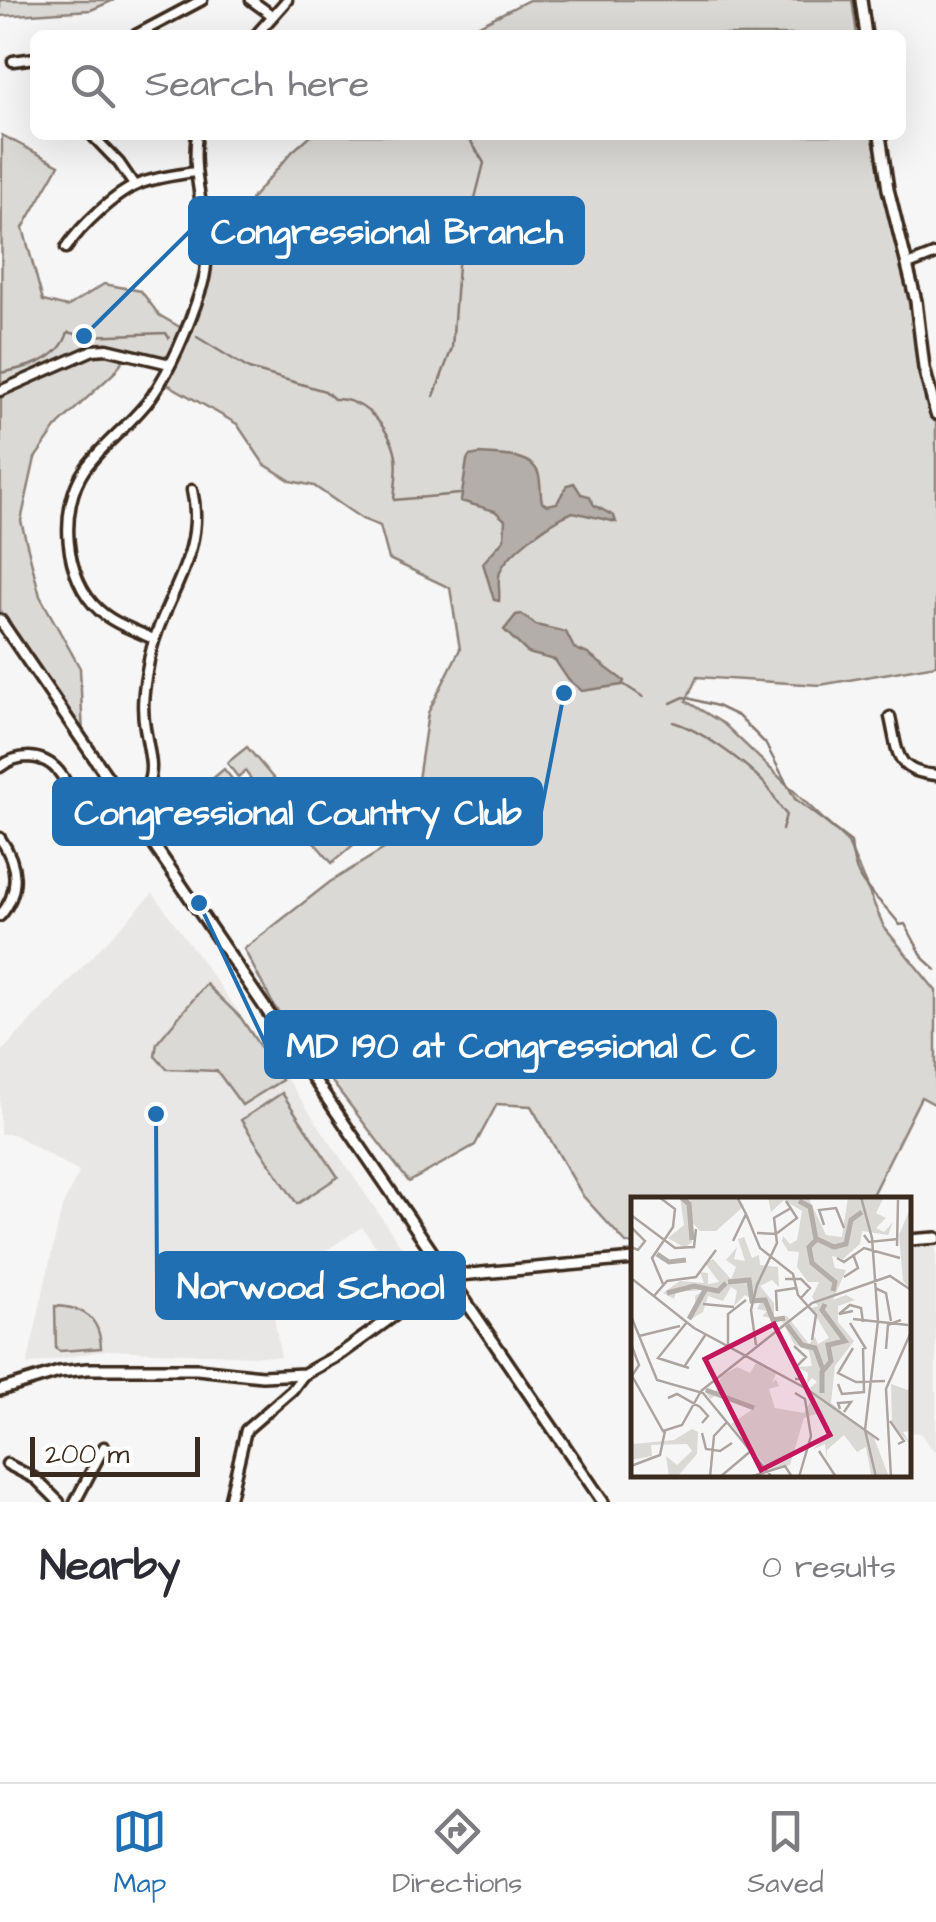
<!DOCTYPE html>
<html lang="en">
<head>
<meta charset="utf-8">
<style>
	body { margin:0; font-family:"Architects Daughter",sans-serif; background:#f2f2f3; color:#2b2b33 }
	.scale { position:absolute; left:30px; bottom:25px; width:170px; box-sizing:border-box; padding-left:10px; border:5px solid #3b2a1e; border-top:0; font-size:28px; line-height:35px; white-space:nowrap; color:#3b2a1e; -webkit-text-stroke:8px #fff; paint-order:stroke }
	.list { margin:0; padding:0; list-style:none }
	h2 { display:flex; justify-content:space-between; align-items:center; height:130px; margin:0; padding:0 40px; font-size:42px }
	h2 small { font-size:32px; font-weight:400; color:#7c7c81 }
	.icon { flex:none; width:55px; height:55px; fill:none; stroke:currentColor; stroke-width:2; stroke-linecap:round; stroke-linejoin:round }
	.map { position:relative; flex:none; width:936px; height:1502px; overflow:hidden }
	.search { position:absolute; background:#fff; box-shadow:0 10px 40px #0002; left:30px; right:30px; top:30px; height:110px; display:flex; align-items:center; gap:25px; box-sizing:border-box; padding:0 35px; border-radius:15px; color:#7c7c81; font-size:38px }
	.sheet { height:280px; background:#fff }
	nav { display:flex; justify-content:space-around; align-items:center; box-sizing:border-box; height:140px; border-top:2px solid #e1e1e2; background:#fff; font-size:28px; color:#7c7c81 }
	nav a { display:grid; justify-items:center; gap:5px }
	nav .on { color:#1f6fb2 }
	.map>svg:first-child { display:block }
</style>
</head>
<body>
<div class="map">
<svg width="936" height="1502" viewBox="0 0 936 1502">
	<rect width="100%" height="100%" fill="#f7f6f6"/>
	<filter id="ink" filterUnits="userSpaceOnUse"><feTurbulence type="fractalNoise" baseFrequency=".01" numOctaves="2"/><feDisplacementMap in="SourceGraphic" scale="20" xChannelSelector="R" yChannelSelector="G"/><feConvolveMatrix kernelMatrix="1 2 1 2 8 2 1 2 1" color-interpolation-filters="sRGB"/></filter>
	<g filter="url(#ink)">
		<path fill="#e9e7e6" d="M153,893L298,1095L422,1277L406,1289L362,1227L279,1281L268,1282L281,1357L107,1350L27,1365L62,1207L79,1172L13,1134H0V1053Z
			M936,1241V1451L934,1452L920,1433L909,1432V1383L911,1382L909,1376V1242Z"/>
		<path fill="#dbd9d6" stroke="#8b827a" stroke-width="2.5" d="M0,0H114L91,10L0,16Z
			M529,0H852L857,35H459Z
			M2,135L59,165L23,228L43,301L67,307L104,284L141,291L159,315L185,330L194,309L207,255L236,233L252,198L293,151L311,135H872L904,276L925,391L936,423V665L820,685L697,677L686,701L724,724L848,843L884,927L936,991V1105L921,1097L870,1199L634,1200L633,1245L626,1243L583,1196L531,1106L497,1104L475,1145L409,1182L274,1006L244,949L330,882L410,833L428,713L460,649L450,588L389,559L380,526L362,519L314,486L291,481L264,464L237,424L162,381L170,365L127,353L116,371L59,424L35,458L21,521L40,596L80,668L83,737L0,620Z
			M247,747L279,785L259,802L249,790L255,784L245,771L238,777L227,763Z
			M224,769L249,800L228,817L204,786Z
			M354,792L380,822L332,863L306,833Z
			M206,984L241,1018L282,1080L242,1105L217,1071L167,1069L155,1056L157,1043Z
			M282,1093L338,1177L297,1204L241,1120Z
			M55,1306C84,1307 100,1318 101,1348L60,1351L56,1349Z"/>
		<path fill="#b4aeaa" stroke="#847972" stroke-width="2.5" d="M480,454C499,456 534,453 539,476C541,484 540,493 542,502L547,505L557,503L567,485L574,483L581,494L589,496L594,505L614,516L616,522L573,512C553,520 500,556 499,577C498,586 500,592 499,601L494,600L483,563L504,539L505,520L495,511L461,501L467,460L469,456Z
			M521,614L536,625L566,632L574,648L588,654L624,681L622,685L582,691L567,678L555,660L528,653L504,630L516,615Z"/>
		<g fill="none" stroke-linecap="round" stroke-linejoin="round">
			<path stroke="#847972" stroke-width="2.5" d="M197,337L249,369L325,391L334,399C361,398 382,420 393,445C400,462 395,483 394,500L460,494
				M0,373C26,368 60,361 68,332L84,336L166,333L169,338
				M434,396L452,348L458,265L484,163L467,135
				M623,684L643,697
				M671,703L684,697L717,706L738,716L765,743L795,799L851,842C854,890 876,891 900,925L905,924L924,959L936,970
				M673,722C701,730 751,766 768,788C775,796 778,806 786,814L782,830"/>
			<g stroke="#3b2a1e" stroke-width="15">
				<path id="minor" d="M251,0L273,16
					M136,35L202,0
					M256,35L287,0
					M13,61L35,58
					M92,135L119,163L134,185
					M66,248C80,227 115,193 139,184C157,177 176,175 195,172
					M908,265L936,254
					M0,391L93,350L107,349L170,364
					M153,639C135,630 114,624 99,610C64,579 58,508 85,469C104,442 133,423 152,396C174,364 190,323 202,286C217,237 189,185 197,135
					M890,717C898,751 894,772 936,775
					M0,767C9,760 18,757 29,757C73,759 70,813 96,836L112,834L134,820
					M91,832L122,812H128C159,777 152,770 145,728C141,707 144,687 148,666C158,602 208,557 192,490
					M0,838C18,864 21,891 0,916
					M7,1464L36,1479L59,1502
					M75,1502L104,1447
					M229,1502L246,1430L292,1390L304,1374"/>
			</g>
			<g stroke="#3b2a1e" stroke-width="16">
				<path id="major" d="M861,0L866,35
					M880,135L888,189L916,301L924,368L936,414
					M0,620L603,1502
					M908,1240L936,1238
					M0,1390L59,1372L87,1369H197L262,1376L304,1374L342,1353L449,1276L634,1259"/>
			</g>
			<use href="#minor" stroke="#fff" stroke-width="8"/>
			<use href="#major" stroke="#fff" stroke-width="9"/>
		</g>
	</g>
	<g transform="translate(631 1197)">
		<rect width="280" height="280" fill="#f7f6f6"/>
		<path d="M49,0H107L113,9L85,34H69L61,25V45L54,51L37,41L53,28ZM137,0H177L195,38L211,40L217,0H253L245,16L255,21L245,31L253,35L262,25L257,38L231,34L229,47L212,62L201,59L204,71L215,73L202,103L215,98L224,103L207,109V125L223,144L204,169L200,206L243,241L258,280H233L240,277L235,250L226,255L213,238L196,253V263L194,247L181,253L201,234L185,217L173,221L159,268L139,274L100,227L122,212L90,196L79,202L73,192L85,194L90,179L106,170L119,176L125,166L145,177L141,186L145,182L148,189L138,192L144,211L173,216L179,205L174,195L186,185L181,181L176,187L177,176L166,170L181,169L178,154L163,147L151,124L131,119L136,114L126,112L129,106L114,98L103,109L106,94L100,90L92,104L77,99L72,115L57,124L65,115L64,99L73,93L45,95L43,102L32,96L49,84L73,86L69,75L77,76V87L88,85L74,66L82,62L100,82L105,70L95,63L106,50L103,62L114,64L107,42L113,40L121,61L128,58L129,68L147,70L148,90L141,83L129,89L143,106V120L156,119L178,147L184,140L187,147L198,141L180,111L187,109L181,100L188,85H177L166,70L168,55L157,54L151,44L152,39L159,47L166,43L171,14L153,3L140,15ZM280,9V92L272,84L268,38ZM280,182V234L272,235L280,248L261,227L260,187L277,193ZM61,232L67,235L66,257L46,280H38L35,259L46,268L61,254L56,247L20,248L21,259L0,263V237L3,247L43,243Z" fill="#dbd9d6"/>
		<path fill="none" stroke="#b4aeaa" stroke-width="5" d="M50,0L58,7L61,43M168,4L179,10L185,42M26,57L38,65L55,63M97,85L118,83L121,104L134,103L142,123L154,121M202,94L204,85L181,66L178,50L186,42L203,50L215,47L220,23L231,15M36,96L63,89L87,94L95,86M58,122L74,93M156,128L171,148L184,151L192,173M75,193L123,211M191,196V175L200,164L197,148L214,144L191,113L194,107"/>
		<path fill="none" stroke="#aca4a0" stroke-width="2.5" d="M28,0L44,12L42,30L21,61L32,87M160,0H206M230,0L241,41L247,124L234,233L245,280M115,17L129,51L162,77L167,98L185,118L181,143M0,18L44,51L63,50L65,32M193,28L188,13L205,11L213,31M0,30L14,44L7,53L0,50M126,36L145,37L166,21L155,4M233,38L238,45L267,42M102,44L115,17L106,0M266,49L267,3M206,61L213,65L233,51L269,61M213,80L227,71L222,57M0,81L63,131L176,192L248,243M154,82H170L179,91L169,102M244,91L255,96L260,124M23,99L36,84L65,80L85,53M72,107L103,110M146,114L145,94L165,91M222,114L208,117L219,108L230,111L232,125M0,119L26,183L72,196L141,280M222,122L277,128M56,125L27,161L58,171M219,126L235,152M8,139L49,129M0,147L8,168L1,179M125,148L120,113L126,88L146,46L143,21L160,11M97,149V117L115,103M163,149L175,160L165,170L170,182H164M222,151L207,176L225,185L254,184M255,152L257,128L270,123M53,170L75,137M0,177L32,234L51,228L70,194M207,187L211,197L233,195L232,151M70,194L181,106L259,79L280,93M164,196L174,202L180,239L168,280M37,201L46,197L69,210L77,219L71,226M209,212L207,206L220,205L213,215M259,224L273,244L267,247M71,236L75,252L89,254L101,246M188,254L205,280M0,269L29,258L34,234M79,280L83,239L96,225M89,280L121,253M119,280L154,269L161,280M260,280L255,192L280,135"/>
		<path fill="#c2185b" fill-opacity="0.15" stroke="#c2185b" stroke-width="5" d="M143,127L199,238L130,273L74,162Z"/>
		<rect width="280" height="280" fill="none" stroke="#3b2a1e" stroke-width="5"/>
	</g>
	<path fill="none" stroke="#1f6fb2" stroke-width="4" d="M84 336L190 231M564 693L541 812M199 903L266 1045M156 1114L157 1286"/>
	<g fill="#1f6fb2" stroke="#fff" stroke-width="4">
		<circle cx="84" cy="336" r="10"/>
		<circle cx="564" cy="693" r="10"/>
		<circle cx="199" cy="903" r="10"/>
		<circle cx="156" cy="1114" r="10"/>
	</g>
	<g fill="#1f6fb2" stroke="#1f6fb2" stroke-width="4">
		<rect x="190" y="198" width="393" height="65" rx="10"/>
		<rect x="54" y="779" width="487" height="65" rx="10"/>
		<rect x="266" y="1012" width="509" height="65" rx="10"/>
		<rect x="157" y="1253" width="307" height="65" rx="10"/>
	</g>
	<g font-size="35" text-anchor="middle" font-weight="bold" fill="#fff">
		<text x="387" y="243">Congressional Branch</text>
		<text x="298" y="824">Congressional Country Club</text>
		<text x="521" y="1057">MD 190 at Congressional C C</text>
		<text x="311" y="1298">Norwood School</text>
	</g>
</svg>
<div class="scale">200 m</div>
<div class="search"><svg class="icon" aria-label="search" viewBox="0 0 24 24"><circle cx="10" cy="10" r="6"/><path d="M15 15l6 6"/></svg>Search here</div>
</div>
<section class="sheet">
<h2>Nearby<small>0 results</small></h2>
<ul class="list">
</ul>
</section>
<nav>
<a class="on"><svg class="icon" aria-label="map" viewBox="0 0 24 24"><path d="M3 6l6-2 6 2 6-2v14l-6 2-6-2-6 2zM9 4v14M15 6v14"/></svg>Map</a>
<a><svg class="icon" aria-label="directions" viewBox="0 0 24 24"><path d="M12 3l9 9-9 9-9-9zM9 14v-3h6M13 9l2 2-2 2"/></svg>Directions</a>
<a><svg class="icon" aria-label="saved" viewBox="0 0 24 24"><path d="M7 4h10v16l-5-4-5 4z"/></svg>Saved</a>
</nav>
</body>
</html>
